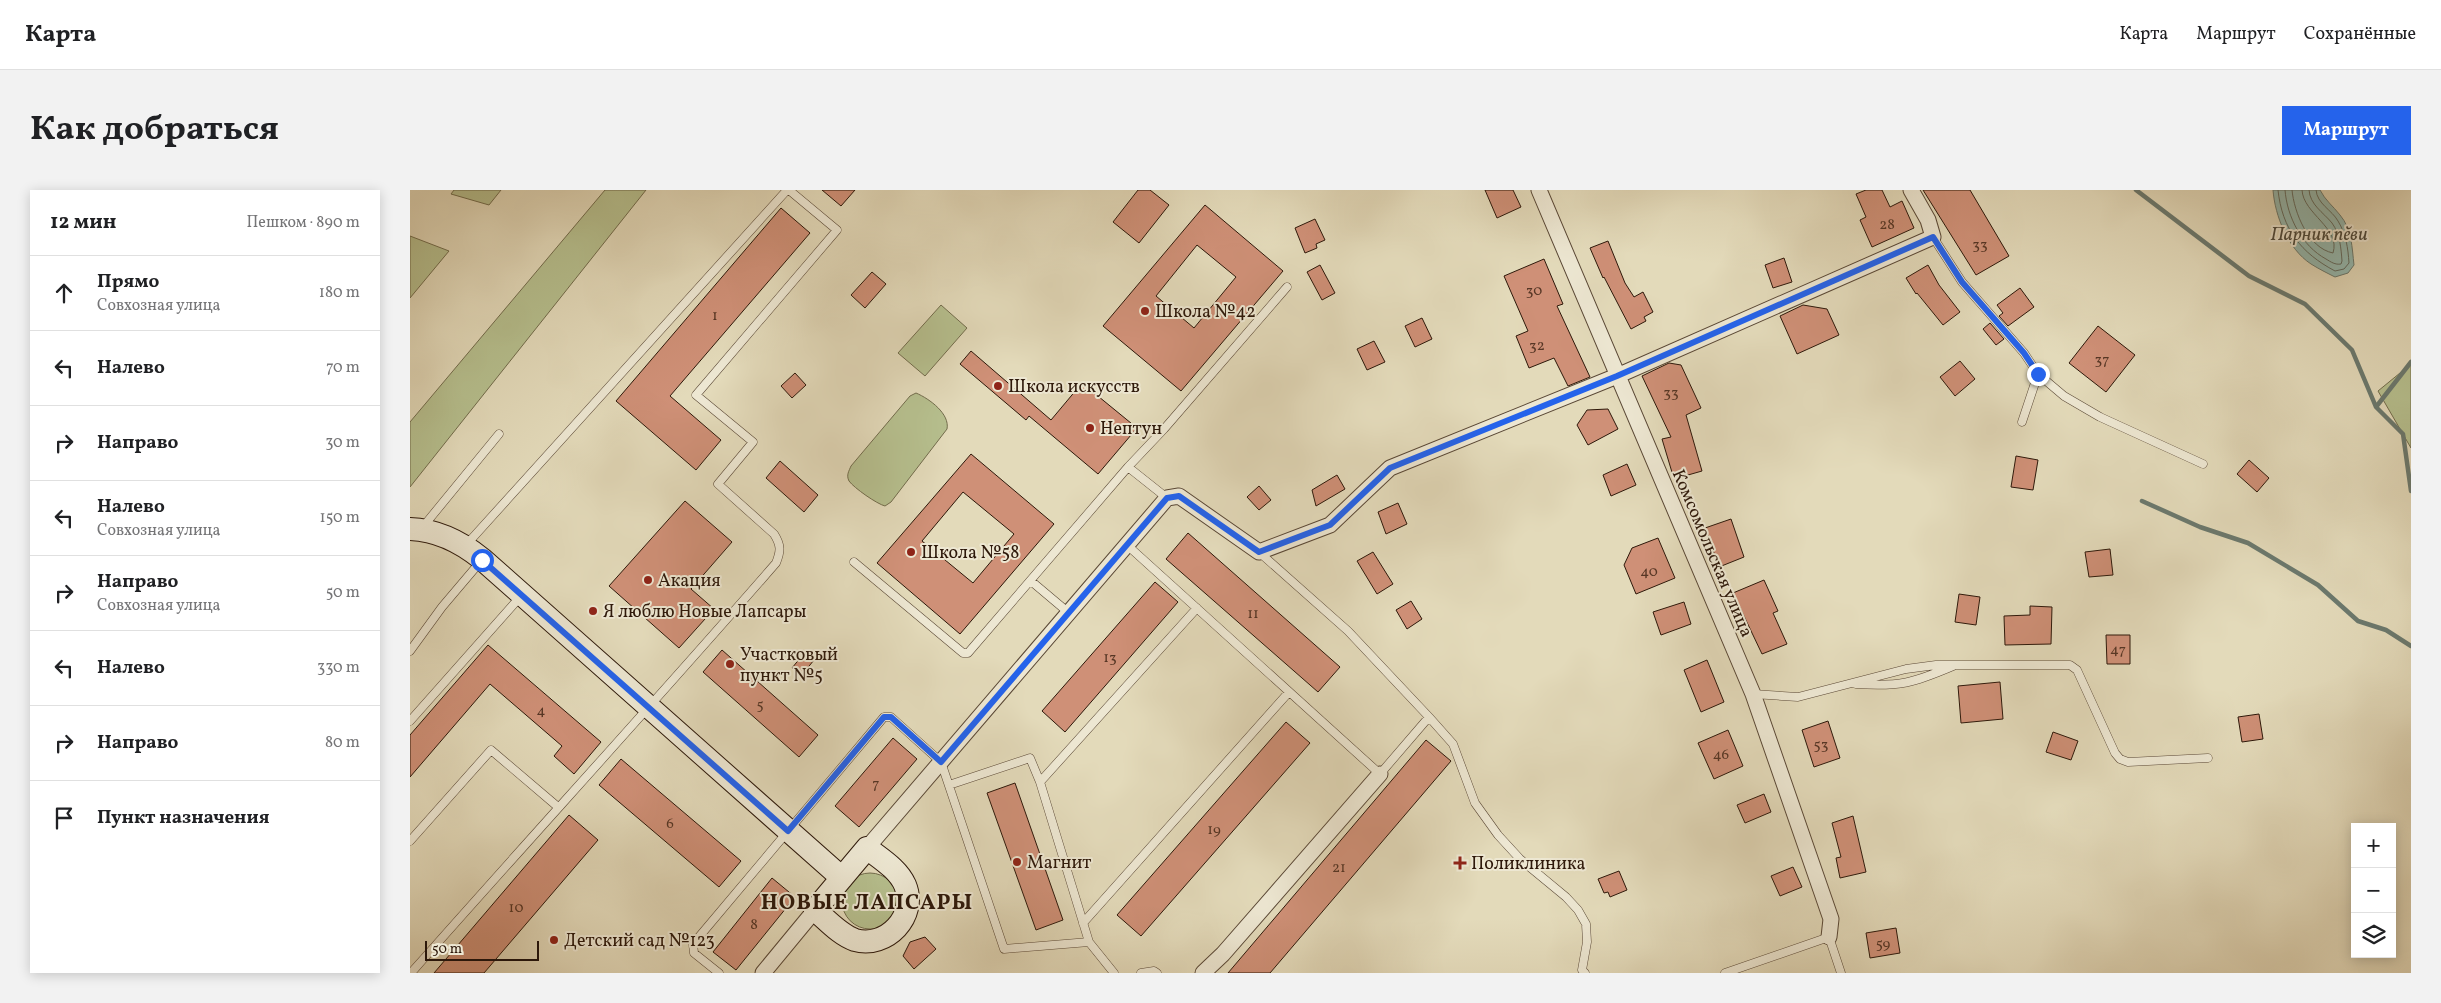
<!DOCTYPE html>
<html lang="ru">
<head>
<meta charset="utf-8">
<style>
	body { margin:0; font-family:Vollkorn,serif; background:#f2f2f2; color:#202124 }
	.controls { position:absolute; right:15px; bottom:15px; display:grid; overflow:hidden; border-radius:0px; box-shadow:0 2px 12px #0003 }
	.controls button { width:45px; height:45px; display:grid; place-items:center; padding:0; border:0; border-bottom:1px solid #e0e0e0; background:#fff; color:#202124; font:25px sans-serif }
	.scale { position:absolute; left:15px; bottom:12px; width:114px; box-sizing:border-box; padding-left:5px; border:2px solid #2d180a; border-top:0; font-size:14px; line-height:18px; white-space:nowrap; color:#2d180a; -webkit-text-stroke:4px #ede7d2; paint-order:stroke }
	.stop { position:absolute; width:15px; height:15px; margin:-11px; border:4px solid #2563eb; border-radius:50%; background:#fff }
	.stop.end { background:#2563eb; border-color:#fff; box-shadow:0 1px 5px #0008 }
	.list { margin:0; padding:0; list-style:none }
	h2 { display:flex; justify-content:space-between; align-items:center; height:65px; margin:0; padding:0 20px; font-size:21px }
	h2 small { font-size:16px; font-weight:400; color:#757577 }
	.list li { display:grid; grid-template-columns:32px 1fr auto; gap:15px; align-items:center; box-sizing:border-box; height:75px; padding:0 20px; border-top:1px solid #e0e0e0 }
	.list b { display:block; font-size:19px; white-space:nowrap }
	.list p { margin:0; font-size:16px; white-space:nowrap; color:#757577 }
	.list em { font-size:16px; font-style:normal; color:#757577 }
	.icon { flex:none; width:28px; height:28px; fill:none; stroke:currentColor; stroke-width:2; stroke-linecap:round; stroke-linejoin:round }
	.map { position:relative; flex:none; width:2001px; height:783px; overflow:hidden; border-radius:0px }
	header { display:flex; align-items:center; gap:30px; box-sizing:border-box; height:70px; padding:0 25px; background:#fff; border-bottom:1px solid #e0e0e0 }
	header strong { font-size:24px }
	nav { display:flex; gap:28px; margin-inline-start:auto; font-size:18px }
	.intro { display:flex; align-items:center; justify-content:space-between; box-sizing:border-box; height:120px; padding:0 30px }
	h1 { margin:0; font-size:35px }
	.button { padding:12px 22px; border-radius:0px; background:#2563eb; color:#fff; font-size:18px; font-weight:700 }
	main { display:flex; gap:30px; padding:0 30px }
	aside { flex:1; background:#fff; border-radius:0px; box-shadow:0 2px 12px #0003 }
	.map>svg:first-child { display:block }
</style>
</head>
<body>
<header>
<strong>Карта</strong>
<nav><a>Карта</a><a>Маршрут</a><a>Сохранённые</a></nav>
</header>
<div class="intro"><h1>Как добраться</h1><a class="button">Маршрут</a></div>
<main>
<aside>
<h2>12 мин<small>Пешком · 890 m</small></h2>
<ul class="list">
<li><svg class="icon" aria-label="ahead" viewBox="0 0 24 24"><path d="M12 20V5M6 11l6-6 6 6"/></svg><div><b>Прямо</b><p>Совхозная улица</p></div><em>180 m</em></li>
<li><svg class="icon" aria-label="left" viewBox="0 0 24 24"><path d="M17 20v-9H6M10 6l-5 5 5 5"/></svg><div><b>Налево</b></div><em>70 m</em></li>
<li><svg class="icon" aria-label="right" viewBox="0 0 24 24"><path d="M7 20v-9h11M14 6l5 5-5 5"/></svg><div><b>Направо</b></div><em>30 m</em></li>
<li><svg class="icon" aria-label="left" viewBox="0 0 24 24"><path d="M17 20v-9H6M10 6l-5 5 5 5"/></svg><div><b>Налево</b><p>Совхозная улица</p></div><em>150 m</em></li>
<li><svg class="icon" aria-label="right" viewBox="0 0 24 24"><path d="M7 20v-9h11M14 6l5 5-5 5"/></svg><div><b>Направо</b><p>Совхозная улица</p></div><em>50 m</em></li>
<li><svg class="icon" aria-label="left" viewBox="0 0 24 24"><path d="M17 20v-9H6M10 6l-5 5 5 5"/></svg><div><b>Налево</b></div><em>330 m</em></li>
<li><svg class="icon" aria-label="right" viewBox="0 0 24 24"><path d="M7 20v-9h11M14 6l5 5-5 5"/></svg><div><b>Направо</b></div><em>80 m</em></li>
<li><svg class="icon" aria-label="arrive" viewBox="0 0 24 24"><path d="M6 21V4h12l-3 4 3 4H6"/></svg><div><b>Пункт назначения</b></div></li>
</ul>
</aside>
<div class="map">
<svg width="2001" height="783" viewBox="0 0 2001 783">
	<rect width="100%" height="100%" fill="#e3daba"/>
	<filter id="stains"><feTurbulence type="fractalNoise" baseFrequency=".004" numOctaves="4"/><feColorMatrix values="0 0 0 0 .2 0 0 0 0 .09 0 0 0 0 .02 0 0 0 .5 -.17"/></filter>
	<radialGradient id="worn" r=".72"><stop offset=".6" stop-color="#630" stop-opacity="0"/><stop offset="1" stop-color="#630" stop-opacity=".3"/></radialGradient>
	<path fill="#b6bf8e" stroke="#726c4c" d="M44,0H91L79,15L41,4Z
		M195,0H236L0,297V232Z
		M0,46L39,61L0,108Z
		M531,115L557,138L515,186L488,163Z
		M2001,174V258L1968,201Z
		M506,203C520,209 540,224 537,239L481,312L475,316C467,314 444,298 439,291C436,285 439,281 441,276L500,206Z
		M432 711a28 28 0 1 1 56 0a28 28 0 1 1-56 0Z"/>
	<path fill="#95bab1" stroke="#6b796e" d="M1863,0H1910C1915,10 1923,16 1930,25C1942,39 1942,58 1944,75L1938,83L1925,87C1917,83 1909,79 1901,74C1878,59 1865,26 1863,0Z"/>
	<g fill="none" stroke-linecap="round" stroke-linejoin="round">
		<path stroke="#61695e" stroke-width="1" d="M1868,0C1872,39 1891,63 1925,81L1934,79L1939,73C1938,58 1936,44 1928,31C1922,20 1907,14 1906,0
			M1875,0C1877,27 1892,56 1916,69C1921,72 1925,75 1931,74L1932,71C1931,58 1930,44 1922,33C1913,22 1900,15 1899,0
			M1882,0C1884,22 1898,58 1923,63C1931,38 1893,24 1892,0"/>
		<path stroke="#6b796e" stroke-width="4.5" d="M1726,0L1839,86L1895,114L1942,160L1966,217
			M2001,172L1966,217L1993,244L2001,301
			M1732,311L1790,337L1838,353L1908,395L1948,431L1976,440L2001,456"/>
	</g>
	<path fill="#cf9077" stroke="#2d180a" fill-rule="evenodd" d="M412,0H445L431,16Z
		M728,0H740L759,15L729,53L703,32Z
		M1075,0H1103L1111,17L1087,28Z
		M1456,0H1472L1480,17L1492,11L1504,38L1462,57L1450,30L1456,27L1446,4Z
		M1513,0H1560L1599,66L1566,85Z
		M795,15L873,81L771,201L693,136ZM787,55L826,87L784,138L746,106Z
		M371,18L400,43L260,206L311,250L286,280L206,211Z
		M905,29L915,50L906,54L907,58L895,63L885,38Z
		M1198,51L1215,93L1224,107L1233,102L1243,122L1234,127L1236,131L1221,139L1194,87L1193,88L1180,58Z
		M1374,68L1382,92L1363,98L1355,75Z
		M1134,69L1153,114L1147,116L1180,187L1158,196L1144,168L1119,178L1106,146L1118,141L1094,86Z
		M910,75L925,103L912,110L897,82Z
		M1518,75L1529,95L1550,122L1533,135L1507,103L1506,104L1496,88Z
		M462,82L476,94L455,118L441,105Z
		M1610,98L1624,117L1598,136L1589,126L1593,123L1587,115Z
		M1393,115L1417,119L1429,145L1387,164L1370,126Z
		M1012,128L1022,149L1005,157L995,136Z
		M1580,133L1594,149L1586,155L1573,139Z
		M1688,136L1725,165L1696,202L1659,173Z
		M964,151L975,172L957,180L947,159Z
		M561,161L641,230L672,193L727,238L688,284L619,226L616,230L550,174Z
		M1550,171L1565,189L1545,206L1530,187Z
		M1259,173L1271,175L1291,218L1276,225L1292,281L1264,289L1252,249L1261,247L1232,186Z
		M385,183L396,195L382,208L371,196Z
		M1198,219L1208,239L1178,255L1167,235L1177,220Z
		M561,264L644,334L550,444L467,373ZM553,302L604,344L563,393L512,351Z
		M1606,266L1628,270L1623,300L1601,297Z
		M1839,270L1859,288L1847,302L1827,284Z
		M370,271L408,305L394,322L356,288Z
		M1217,274L1226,295L1201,306L1193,285Z
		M927,285L935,299L906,316L902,300Z
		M849,296L861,310L849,320L837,307Z
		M275,311L322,352L281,399L304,419L269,458L199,396Z
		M988,313L997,334L976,344L968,322Z
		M1321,329L1334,367L1309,377L1295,338Z
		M778,343L930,477L908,502L756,369Z
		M1248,348L1265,388L1226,404L1214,375L1222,358Z
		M1700,359L1703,385L1679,387L1675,362Z
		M963,362L983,394L967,404L947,371Z
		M1354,390L1368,421L1363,423L1377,454L1352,464L1323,403Z
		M745,392L768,412L655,542L632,521Z
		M1549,404L1570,407L1566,435L1545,432Z
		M1001,411L1012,429L997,439L986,420Z
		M1274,412L1281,434L1251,445L1243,422Z
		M1620,416L1642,417L1641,454L1595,455L1594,426L1620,425Z
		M1696,445H1720V474H1697Z
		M78,455L191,552L164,584L144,566L152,556L80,494L0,587V545Z
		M312,460L408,545L389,567L293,482Z
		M395,462L404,470L391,486L382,478Z
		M1297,470L1314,512L1291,522L1274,480Z
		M1590,492L1593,529L1551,533L1548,496Z
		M1849,524L1853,549L1832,552L1828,527Z
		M1418,531L1430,568L1404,577L1392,540Z
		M876,532L900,553L731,746L707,725Z
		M1318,540L1333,576L1304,589L1288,553Z
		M1643,542L1668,551L1661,570L1636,562Z
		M483,548L507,569L449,637L425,616Z
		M1016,550L1041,571L860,783H818Z
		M211,569L331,671L309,697L189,595Z
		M605,593L653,730L626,740L577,603Z
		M1354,604L1361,622L1335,633L1327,615Z
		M159,625L188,650L74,783H24Z
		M1443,626L1456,682L1430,688L1426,668L1431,667L1422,633Z
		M1383,677L1392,697L1370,706L1361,686Z
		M1209,681L1217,700L1200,707L1198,702L1194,703L1188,689Z
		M362,688L385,707L326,780L303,762Z
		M1486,738L1490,763L1460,768L1456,743Z
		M515,747L526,759L504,779L493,766L500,752Z"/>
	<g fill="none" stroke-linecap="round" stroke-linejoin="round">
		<g stroke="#5a4836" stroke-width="9">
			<path id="lane" d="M1523,47L1552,92L1614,163L1628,184L1654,206L1690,227L1793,274
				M1612,232L1628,184
				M757,308L718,277L754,239L877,97
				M12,338L89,244
				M57,354L377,0
				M717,355L970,584L1019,527L938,441L849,362
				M444,372L553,463H558L718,277
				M621,391L659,423
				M0,461L32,417L71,371
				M1446,494C1490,497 1503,493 1543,476
				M1343,504L1388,507L1496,479L1526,475H1660L1667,480L1705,563L1710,569L1718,572L1798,568
				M1019,527L1043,554L1065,613L1088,645L1110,669L1156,707L1168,720L1176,734L1177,752L1172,780L1175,783
				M0,531L111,406
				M539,595L620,568L630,592
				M0,651L81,560L148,617
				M673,733L879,502
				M679,752L630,592L787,418
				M1,783C122,646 246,511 366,373C371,361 371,355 364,344L308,294L343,252L286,205L427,40L379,0
				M309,783L284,763L283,754L474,527H481L531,572L594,759L679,752L704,783
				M731,783L744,781L747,783
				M1315,783L1419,747L1431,783"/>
		</g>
		<g stroke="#5a4836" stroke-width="17">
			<path id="street" d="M1129,0L1343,504L1421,729L1419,747
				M457,658L757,308L769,306L849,362L920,335L980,278L1207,186L1523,47L1518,30L1501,0
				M353,783L405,720
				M793,783L813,764L970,584"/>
		</g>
		<g stroke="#2d180a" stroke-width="24">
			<path id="secondary" d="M0,339C28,340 51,352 72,369L432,688
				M457,658C471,669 488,679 495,695C508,726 476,759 445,750C430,745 417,730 405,720Z"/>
		</g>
		<use href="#lane" stroke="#ede7d2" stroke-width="8"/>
		<use href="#street" stroke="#ede7d2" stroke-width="15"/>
		<use href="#secondary" stroke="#ede7d2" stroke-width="22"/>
	</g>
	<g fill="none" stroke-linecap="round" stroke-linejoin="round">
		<path stroke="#2563eb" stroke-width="6" d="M72,370L378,641L474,527H481L531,572L757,308L769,306L849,362L920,335L980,278L1207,186L1523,47L1552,92L1614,163L1628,184"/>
	</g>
	<g fill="#8f2418" stroke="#ede7d2" stroke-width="2">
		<circle cx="735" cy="121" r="5"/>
		<circle cx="588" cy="196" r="5"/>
		<circle cx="680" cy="238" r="5"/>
		<circle cx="501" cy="362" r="5"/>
		<circle cx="238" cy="390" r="5"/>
		<circle cx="183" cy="421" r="5"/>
		<circle cx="320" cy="474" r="5"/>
		<circle cx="607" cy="672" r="5"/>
		<path d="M1047.5 665.5h5v5h5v5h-5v5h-5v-5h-5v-5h5z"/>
		<circle cx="144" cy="750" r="5"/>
	</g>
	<g text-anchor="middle" stroke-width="4" stroke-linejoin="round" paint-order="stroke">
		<g font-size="15" fill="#563625">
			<text x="1477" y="39">28</text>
			<text x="1570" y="59">33</text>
			<text x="1124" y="105">30</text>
			<text x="305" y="130">1</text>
			<text x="1127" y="160">32</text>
			<text x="1692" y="174">37</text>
			<text x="1261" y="207">33</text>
			<text x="1239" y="386">40</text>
			<text x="843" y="428">11</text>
			<text x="1708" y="464">47</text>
			<text x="700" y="472">13</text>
			<text x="350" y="519">5</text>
			<text x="131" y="525">4</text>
			<text x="1411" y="559">53</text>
			<text x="1311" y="569">46</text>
			<text x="466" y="598">7</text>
			<text x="260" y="638">6</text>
			<text x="804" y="644">19</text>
			<text x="929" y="682">21</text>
			<text x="106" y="722">10</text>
			<text x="344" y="739">8</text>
			<text x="1473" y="758">59</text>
		</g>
		<g font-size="18" fill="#2d180a" stroke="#ede7d2" text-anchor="start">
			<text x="745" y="127">Школа №42</text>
			<text x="598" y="202">Школа искусств</text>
			<text x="690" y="244">Нептун</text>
			<text x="511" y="368">Школа №58</text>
			<text x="248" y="396">Акация</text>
			<text x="193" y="427">Я люблю Новые Лапсары</text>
			<text x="330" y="470">Участковый<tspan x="330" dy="21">пункт №5</tspan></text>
			<text x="617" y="678">Магнит</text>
			<text x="1061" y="679">Поликлиника</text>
			<text x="154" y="756">Детский сад №123</text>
		</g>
		<g font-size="18" fill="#2d180a" stroke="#ede7d2">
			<text transform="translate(1303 363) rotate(67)" y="6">Комсомольская улица</text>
		</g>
		<g font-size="19" font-style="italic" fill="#4c493c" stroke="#ede7d2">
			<text x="1909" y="50">Парник пӗви</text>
		</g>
		<g font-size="22" font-weight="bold" letter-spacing="1" fill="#2d180a" stroke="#ede7d2">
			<text x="457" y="719">НОВЫЕ ЛАПСАРЫ</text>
		</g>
	</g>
	<rect width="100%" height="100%" filter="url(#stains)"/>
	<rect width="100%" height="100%" fill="url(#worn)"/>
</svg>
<div class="controls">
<button>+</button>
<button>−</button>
<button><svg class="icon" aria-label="layers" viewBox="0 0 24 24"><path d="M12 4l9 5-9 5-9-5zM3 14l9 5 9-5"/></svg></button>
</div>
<div class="scale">50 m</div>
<div class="stop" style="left:72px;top:370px"></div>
<div class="stop end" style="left:1628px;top:184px"></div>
</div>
</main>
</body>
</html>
